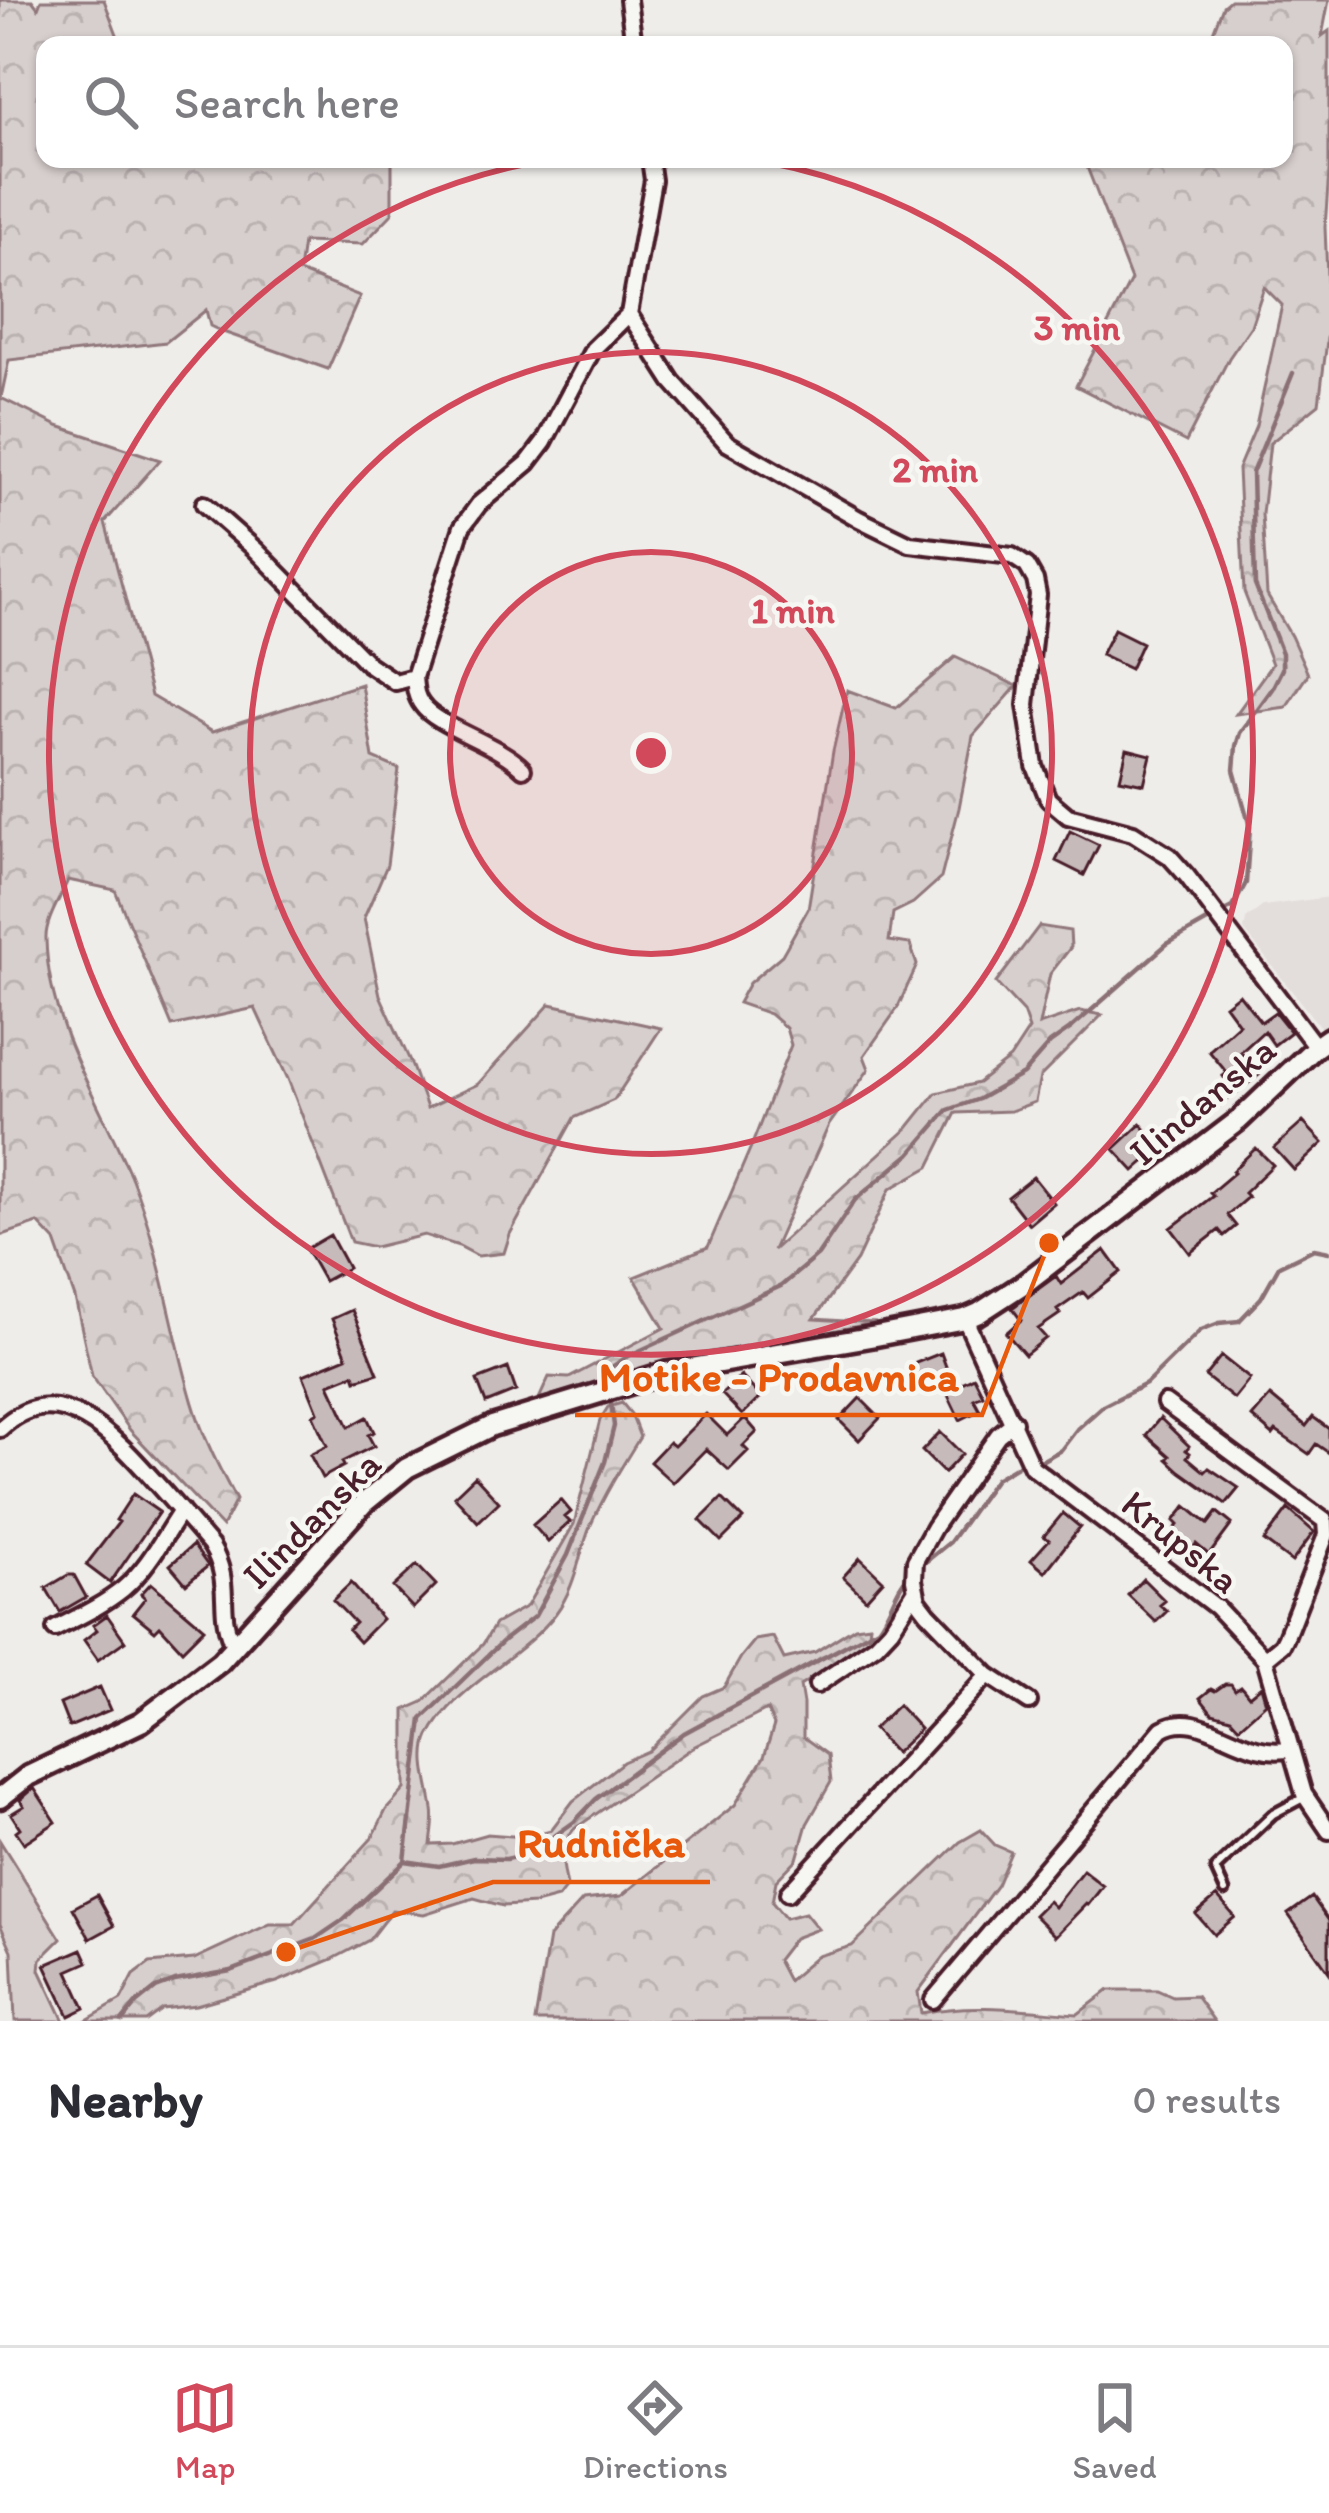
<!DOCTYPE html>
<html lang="en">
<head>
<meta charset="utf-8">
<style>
	body { margin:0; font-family:Itim,sans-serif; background:#f7f7f7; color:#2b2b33 }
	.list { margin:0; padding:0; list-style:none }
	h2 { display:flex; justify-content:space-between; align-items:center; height:156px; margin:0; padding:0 48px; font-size:51px }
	h2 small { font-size:39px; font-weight:400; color:#7c7c81 }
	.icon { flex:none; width:66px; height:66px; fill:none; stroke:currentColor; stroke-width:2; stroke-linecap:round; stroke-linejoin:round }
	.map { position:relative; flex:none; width:1329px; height:2021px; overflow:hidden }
	.search { position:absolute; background:#fff; box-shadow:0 3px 9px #0004; left:36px; right:36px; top:36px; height:132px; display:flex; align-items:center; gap:30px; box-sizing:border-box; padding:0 42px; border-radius:24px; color:#7c7c81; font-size:45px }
	.sheet { height:324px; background:#fff }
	nav { display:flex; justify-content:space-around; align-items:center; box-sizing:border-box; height:168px; border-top:3px solid #e1e1e2; background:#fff; font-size:33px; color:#7c7c81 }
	nav a { display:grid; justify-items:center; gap:6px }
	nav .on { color:#d1495b }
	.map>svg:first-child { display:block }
</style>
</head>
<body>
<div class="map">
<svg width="1329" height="2021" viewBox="0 0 1329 2021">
	<defs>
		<pattern id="forest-crowns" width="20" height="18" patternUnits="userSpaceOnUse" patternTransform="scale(3)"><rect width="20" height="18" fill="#d7cfce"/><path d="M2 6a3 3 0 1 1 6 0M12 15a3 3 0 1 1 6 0" fill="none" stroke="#bab1b1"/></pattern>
	</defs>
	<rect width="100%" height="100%" fill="#efedea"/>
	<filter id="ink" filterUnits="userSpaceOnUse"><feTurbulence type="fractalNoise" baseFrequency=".00833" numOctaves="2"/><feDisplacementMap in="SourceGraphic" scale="24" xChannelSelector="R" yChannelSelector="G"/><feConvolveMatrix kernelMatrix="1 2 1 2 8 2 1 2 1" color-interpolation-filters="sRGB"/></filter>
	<g filter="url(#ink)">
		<path fill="#e3dedc" d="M1329,897V1025L1325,1027H1320L1244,930L1246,919L1263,906Z"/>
		<path fill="#d7cfce" stroke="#90777c" stroke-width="3" d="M0,1841L61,1939L41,1959L40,1970L64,2021H15L12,1951L0,1924Z"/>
		<path fill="url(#forest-crowns)" stroke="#90777c" stroke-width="3" d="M0,0H32L38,8L41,0H104L121,45H45V159H392V214L363,244L303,242L299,272L360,296L328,369L223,332L210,326L206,310L166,342L9,360L1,398L58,426L160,460L105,522L151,696L212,732L361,684L373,758L399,769L387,865L364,918L380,995L410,1061L427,1108L478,1084L550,1004L661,1028L614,1100L574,1118L510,1234L504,1253L478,1256L459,1246L424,1235L375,1247L351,1242L288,1079L255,1008L172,1026L115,890L68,880C61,897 45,921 46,939C48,1027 100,1101 132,1179C160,1250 171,1327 192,1400C202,1435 219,1468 236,1500L222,1527L130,1430L92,1376L75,1298L55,1241L38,1223L0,1236Z
			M1230,0H1329L1322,36L1329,31V172L1325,227L1329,325L1319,404L1270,443L1262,514L1267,595L1291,636L1308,674L1286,707L1236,714L1272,664L1244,592L1238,469L1256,426L1282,305L1264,287L1251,326L1229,358L1186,442L1076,386L1131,280L1085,162L1087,159H1284V45H1208L1223,6Z
			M955,657L1017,686L973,736L959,808L941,878L913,903L893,913L889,941L910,944L917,965L897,1009L864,1056L869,1069L829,1125L773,1250L908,1128L936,1093L978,1083L1010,1058L1029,1029L1023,1012L996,983L1039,926L1070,931L1071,947L1050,974L1039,1025L1080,1011L1102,1015L1040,1077L1035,1102L1011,1111L956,1113L929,1167L890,1189L857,1260L814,1319L876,1323L678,1359L539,1399L549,1377L569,1378L664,1328L634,1277L708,1247L753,1142L791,1045L786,1028L770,1014L738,1003L749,983L782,955L808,909L833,751L847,690L896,708Z
			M622,1403L631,1414L640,1437C622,1466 604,1495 590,1527C579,1555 575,1588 556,1613C524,1657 453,1687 429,1736C419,1757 430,1787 433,1809C435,1821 432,1834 431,1845L452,1844L487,1834L525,1837L551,1830L573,1801L623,1762L648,1751L703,1696L724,1687L741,1657L755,1640L773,1637L784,1659L815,1652L855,1627L870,1625L868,1640L800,1686L803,1704V1737L828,1755L831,1782L807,1824L797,1859L776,1881L772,1902L785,1918L805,1913L818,1929L794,1938L777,1960L788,1981L817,1956L852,1946L960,1842L981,1830L995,1845L1011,1852L997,1885L918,1992L921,2013C973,2002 1025,2010 1078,2014L1109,1990H1157L1173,1997L1196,1996L1214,2021H535L549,1937L583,1900L621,1896L735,1805L764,1757L774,1725L767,1710L695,1746L574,1829C558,1848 562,1862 567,1886L558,1898L535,1904L503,1906L474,1898L424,1914L392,1910L369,1940L333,1959L277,1982L196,2005L162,2009L146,2021H85L121,2000L134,1975L150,1963L194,1959L270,1924H294L373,1837L386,1810L405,1789V1710L423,1702L483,1644L495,1624L527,1606L574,1524L600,1420L608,1407Z"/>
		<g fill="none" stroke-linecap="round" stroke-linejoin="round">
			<path stroke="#8a6f74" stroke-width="4.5" d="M1221,913L1233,907L1246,883L1250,827L1234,770L1236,746L1240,733L1272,689L1282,669V653L1255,585L1252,473L1293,373
				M609,1384L607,1370L628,1356L781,1286L818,1255L855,1200L910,1154L948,1110L979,1099L1023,1074L1050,1043L1070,1029L1167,944L1211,919
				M918,1568L950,1542L995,1479L1020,1464L1043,1460L1061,1450L1077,1429L1103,1406L1146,1384L1201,1330L1219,1323L1239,1321L1261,1298L1279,1266L1314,1249L1329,1252
				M405,1861L422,1719L504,1640L535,1616L568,1555L605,1462L614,1426L610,1395
				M405,1861L439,1866L474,1858L506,1859L529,1854L574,1822L596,1799L684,1733L878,1628C891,1611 896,1587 909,1575
				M122,2021L136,2004L156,1988L175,1981L231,1971L315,1939L343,1920L405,1861"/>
		</g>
		<path fill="#c6babb" stroke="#4a1f2b" stroke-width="3" d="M1114,629L1142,643L1130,669L1101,655Z
			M1127,749L1151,755L1144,784L1120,779Z
			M1070,831L1099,845L1084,875L1056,861Z
			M1239,994L1261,1022L1275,1012L1291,1032L1274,1045L1264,1031L1241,1052L1259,1075L1215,1109L1205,1096L1226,1080L1223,1076L1227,1073L1209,1051L1239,1024L1225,1005Z
			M1303,1122L1323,1143L1294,1170L1274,1148Z
			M1141,1124L1161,1147L1134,1171L1114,1149Z
			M1256,1148L1273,1165L1244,1193L1248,1197L1227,1215L1236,1226L1224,1236L1219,1230L1190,1253L1171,1228L1213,1196L1210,1193L1234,1173L1232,1171Z
			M1033,1177L1054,1203L1029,1224L1008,1197Z
			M330,1235L348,1268L324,1281L306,1249Z
			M1105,1250L1121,1272L1088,1298L1083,1292L1057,1310L1060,1314L1038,1329L1046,1338L1025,1355L1006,1333L1021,1320L1012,1308L1056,1276L1061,1284Z
			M352,1310L378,1373L356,1380L354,1374L329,1384L349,1427L367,1417L374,1432L368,1435L374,1446L342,1462L344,1466L322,1478L310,1455L327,1446L313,1415L318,1412L303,1375L347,1357L332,1319Z
			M941,1353L949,1375L911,1390L905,1376L911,1373L908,1366Z
			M1221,1356L1250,1379L1234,1399L1205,1376Z
			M508,1368L516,1391L486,1403L477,1380Z
			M741,1376L761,1397L742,1415L722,1394Z
			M974,1377L983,1395L974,1399L980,1410L960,1420L946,1391Z
			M1270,1396L1306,1426L1313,1417L1329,1429V1453L1316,1444L1309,1454L1276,1431L1273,1435L1252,1417Z
			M860,1398L880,1418L859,1440L839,1420Z
			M706,1414L727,1435L745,1418L757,1432L743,1446L748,1451L729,1470L706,1449L673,1483L650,1462L669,1442L674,1446Z
			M1160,1418L1189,1446L1186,1450L1190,1453L1187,1457L1205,1472L1209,1468L1239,1488L1226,1504L1180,1471L1167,1459L1170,1456L1146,1435Z
			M940,1432L962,1454L944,1473L922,1451Z
			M475,1476L499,1502L478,1522L454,1496Z
			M133,1494L159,1512L110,1583L86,1565L119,1522L116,1520Z
			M722,1498L743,1519L721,1541L700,1520Z
			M561,1500L571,1512L565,1517L570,1522L548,1542L533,1525Z
			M1186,1506L1208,1524L1217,1512L1232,1524L1209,1555L1196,1544L1191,1551L1171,1534L1178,1525L1174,1521Z
			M1288,1509L1314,1532L1292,1562L1264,1541Z
			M1063,1513L1080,1527L1045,1572L1031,1560L1049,1540L1044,1536Z
			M193,1545L208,1566L186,1584L170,1565Z
			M860,1558L883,1580L866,1599L843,1577Z
			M417,1565L436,1585L413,1608L393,1587Z
			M68,1575H74L86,1597L60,1612L46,1588Z
			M1143,1579L1165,1601L1160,1605L1167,1611L1156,1622L1128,1595Z
			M151,1583L204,1628L182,1650L160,1626L155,1631L133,1613L145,1598L141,1594Z
			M351,1583L382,1619L359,1642L348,1630L355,1623L333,1600Z
			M107,1615L125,1641L98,1660L84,1640L97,1630L93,1625Z
			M1225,1684H1231L1235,1690L1241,1686L1249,1696L1261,1686L1266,1703L1239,1727L1231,1718L1212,1713L1200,1698L1211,1689L1215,1691Z
			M100,1687L110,1710L69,1727L60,1704Z
			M898,1705L920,1729L895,1753L873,1729Z
			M34,1788L56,1822L24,1843L16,1831L20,1828L11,1814L24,1806L20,1800Z
			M1083,1870L1103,1886L1088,1905L1086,1904L1055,1936L1034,1915L1048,1901L1054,1907Z
			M97,1895L114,1926L90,1939L73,1908Z
			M1217,1896L1235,1917L1214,1935L1196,1914Z
			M1312,1897L1329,1921V1972L1288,1914Z
			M82,1949L88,1962L68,1971L85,2008L69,2016L45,1965Z"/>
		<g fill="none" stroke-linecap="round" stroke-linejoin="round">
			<g stroke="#4a1f2b" stroke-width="15">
				<path id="lane" d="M1225,1891L1215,1869L1273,1814L1303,1798"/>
			</g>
			<g stroke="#4a1f2b" stroke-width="22">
				<path id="street" d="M628,0L634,45
					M650,159L653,180L629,314L672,381L727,443L859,519L910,544L1012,556L1027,566L1035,580L1038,595L1026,705L1035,766L1048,799L1068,816L1133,833L1169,856L1187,876L1316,1047
					M204,504L255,549L367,663L395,682L414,677C415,687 415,696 422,705C437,727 498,743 523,769
					M414,677L462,527L479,504L528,463L544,442L593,349L629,314
					M965,1319L1032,1467L1216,1607L1265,1659L1304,1794L1329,1831
					M1165,1403L1325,1521L1326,1535L1286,1637L1282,1645L1265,1659
					M1014,1422L998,1435L934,1527L915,1561L914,1580L918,1600L928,1613L988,1675L1029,1702
					M0,1429C58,1373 116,1438 155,1482C174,1503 192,1524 211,1546C234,1584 215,1611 234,1647
					M55,1629C78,1617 102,1606 123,1589C147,1569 163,1538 181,1511
					M817,1685L876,1645L891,1629L915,1591
					M788,1893L988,1675
					M933,2000L1162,1729C1202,1705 1241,1761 1291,1749"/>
			</g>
			<g stroke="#4a1f2b" stroke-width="27">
				<path id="secondary" d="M0,1798L28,1776L141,1722L220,1662L364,1503L407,1468L492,1426L668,1372L876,1336L965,1319L979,1313L1025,1283L1239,1120L1316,1047L1329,1038"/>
			</g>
			<use href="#lane" stroke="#f6f6f2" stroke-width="6"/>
			<use href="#street" stroke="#f6f6f2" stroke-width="14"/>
			<use href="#secondary" stroke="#f6f6f2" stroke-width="18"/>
		</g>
	</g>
	<circle cx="651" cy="753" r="201" fill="#d1495b" fill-opacity=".12"/>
	<g fill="none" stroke="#d1495b" stroke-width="6">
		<circle cx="651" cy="753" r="201"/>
		<circle cx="651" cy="753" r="401"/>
		<path d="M750 159A602 602 0 1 1 552 159"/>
	</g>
	<g text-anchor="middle" stroke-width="9" stroke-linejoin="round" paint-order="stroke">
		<g font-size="39" fill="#4a1f2b" stroke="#f6f6f2">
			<text transform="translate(1202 1100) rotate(-40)" y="14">Ilindanska</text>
			<text transform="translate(311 1519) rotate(-45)" y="14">Ilindanska</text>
			<text transform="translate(1181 1541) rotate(39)" y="14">Krupska</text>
		</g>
	</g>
	<circle cx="651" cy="753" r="18" fill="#d1495b" stroke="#f6f6f2" stroke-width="6"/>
	<g font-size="36" text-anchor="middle" font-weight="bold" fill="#d1495b" stroke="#f6f6f2" stroke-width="9" stroke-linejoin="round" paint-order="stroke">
		<text x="1077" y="340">3 min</text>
		<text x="935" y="482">2 min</text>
		<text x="793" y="623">1 min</text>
	</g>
	<path fill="none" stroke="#e8590c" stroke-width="4.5" d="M1049 1243L982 1415H575M286 1952L493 1882H710"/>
	<g fill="#e8590c" stroke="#f6f6f2" stroke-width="4.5">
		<circle cx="1049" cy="1243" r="12"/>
		<circle cx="286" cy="1952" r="12"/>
	</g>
	<g font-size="42" text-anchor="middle" font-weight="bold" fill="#e8590c" stroke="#f6f6f2" stroke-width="9" stroke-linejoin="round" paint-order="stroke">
		<text x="779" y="1391">Motike - Prodavnica</text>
		<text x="601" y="1857">Rudnička</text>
	</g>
</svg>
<div class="search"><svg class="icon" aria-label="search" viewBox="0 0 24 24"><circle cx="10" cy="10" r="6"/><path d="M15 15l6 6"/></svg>Search here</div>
</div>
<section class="sheet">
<h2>Nearby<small>0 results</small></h2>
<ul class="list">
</ul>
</section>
<nav>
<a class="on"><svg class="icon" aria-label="map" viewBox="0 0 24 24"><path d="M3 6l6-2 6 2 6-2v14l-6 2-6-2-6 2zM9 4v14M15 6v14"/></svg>Map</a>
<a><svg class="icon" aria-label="directions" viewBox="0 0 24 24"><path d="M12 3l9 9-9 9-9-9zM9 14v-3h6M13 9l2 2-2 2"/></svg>Directions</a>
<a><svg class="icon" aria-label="saved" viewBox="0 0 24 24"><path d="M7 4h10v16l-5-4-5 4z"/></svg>Saved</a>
</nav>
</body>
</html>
